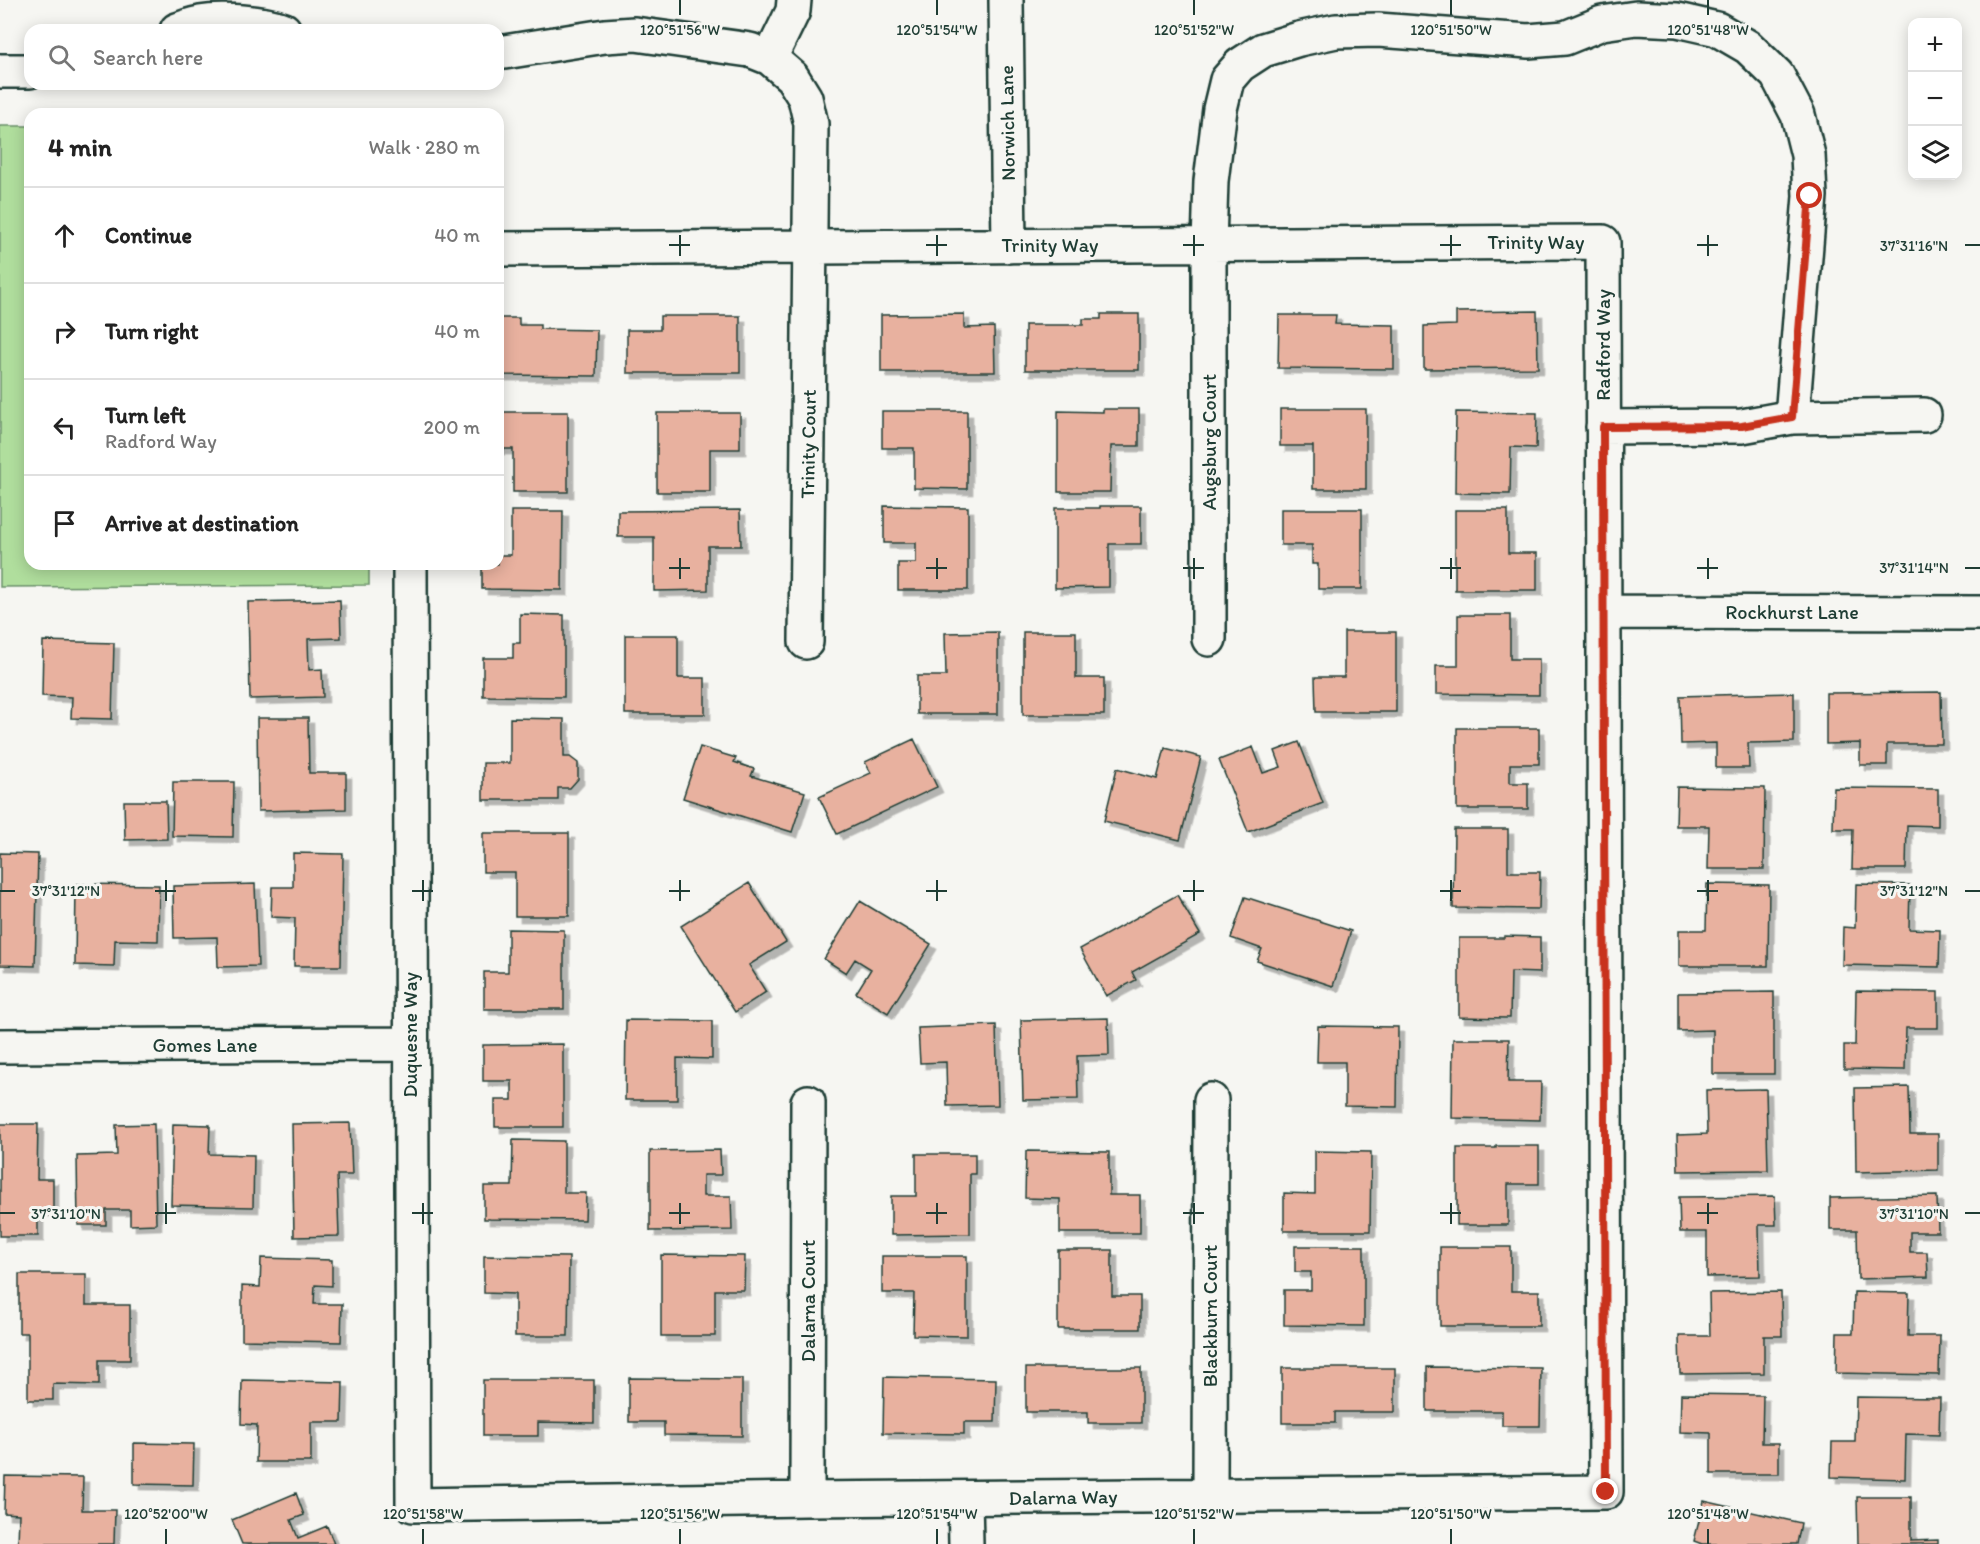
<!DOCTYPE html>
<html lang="en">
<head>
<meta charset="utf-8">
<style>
	body { margin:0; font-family:Itim,sans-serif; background:#f2f2f2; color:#222 }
	.controls { position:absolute; right:18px; top:18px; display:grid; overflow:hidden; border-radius:12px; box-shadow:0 3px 15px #0003 }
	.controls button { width:54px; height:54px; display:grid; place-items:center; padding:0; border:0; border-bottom:2px solid #e0e0e0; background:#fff; color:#222; font:30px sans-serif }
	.stop { position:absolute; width:18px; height:18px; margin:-14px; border:4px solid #c8321e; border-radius:50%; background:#fff }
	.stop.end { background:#c8321e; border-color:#fff; box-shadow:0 2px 6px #0008 }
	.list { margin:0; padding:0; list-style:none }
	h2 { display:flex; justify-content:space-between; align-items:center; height:78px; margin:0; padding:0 24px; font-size:26px }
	h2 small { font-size:20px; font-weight:400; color:#767676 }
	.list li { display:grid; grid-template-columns:39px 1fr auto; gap:18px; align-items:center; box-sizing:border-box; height:96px; padding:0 24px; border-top:2px solid #e0e0e0 }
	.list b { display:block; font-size:22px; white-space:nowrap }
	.list p { margin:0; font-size:20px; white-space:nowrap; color:#767676 }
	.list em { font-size:20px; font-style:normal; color:#767676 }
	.icon { flex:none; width:33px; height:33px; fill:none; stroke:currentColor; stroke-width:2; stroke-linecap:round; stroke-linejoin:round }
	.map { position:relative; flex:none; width:1980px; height:1544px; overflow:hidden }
	.search { position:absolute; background:#fff; box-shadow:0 3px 15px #0003; left:24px; top:24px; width:480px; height:66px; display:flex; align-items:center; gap:15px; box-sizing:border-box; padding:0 21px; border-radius:18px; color:#767676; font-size:22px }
	.panel { position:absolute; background:#fff; box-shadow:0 3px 15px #0003; left:24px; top:108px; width:480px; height:462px; border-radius:18px }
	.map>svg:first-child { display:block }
</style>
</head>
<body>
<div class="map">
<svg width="1980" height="1544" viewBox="0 0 1980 1544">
	<defs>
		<filter id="shadow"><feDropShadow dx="5.5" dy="5.5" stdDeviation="0" flood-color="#0004"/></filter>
	</defs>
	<rect width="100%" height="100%" fill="#f6f6f2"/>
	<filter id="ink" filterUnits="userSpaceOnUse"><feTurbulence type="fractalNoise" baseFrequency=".0167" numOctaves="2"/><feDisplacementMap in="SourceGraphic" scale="12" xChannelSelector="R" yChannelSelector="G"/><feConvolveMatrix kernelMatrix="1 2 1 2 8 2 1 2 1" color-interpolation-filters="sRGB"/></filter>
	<g filter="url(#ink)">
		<path fill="#b0de9d" stroke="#688e68" stroke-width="1.5" d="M0,126H30V564H369V585L0,587Z"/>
		<path fill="#e8b19f" stroke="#1f3d34" stroke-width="1.5" filter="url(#shadow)" d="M1537,311L1538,368L1424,369V326L1456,325V312Z
			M964,314V328L994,327L995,372H881V315Z
			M1101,314H1139V370H1025V325H1083V319H1101Z
			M1279,315H1336L1335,324L1394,325V369L1278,368Z
			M660,316H740V373H627V330H660Z
			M498,318H519V325H540V329L597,330L596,376L498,375Z
			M1103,409H1139V446H1111L1110,492H1058V411L1103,412Z
			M1280,409H1366V489H1313V446H1280Z
			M882,411H967V489L914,488V448H882Z
			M498,412H568V492H513V449H498Z
			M1456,412L1537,413L1536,448L1511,447L1510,494L1455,493Z
			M657,413H740V449H710V492H657Z
			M884,506L968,507V590H898V563H916V543H884Z
			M1100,506H1141V544H1109V587L1055,588V508H1100Z
			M1281,509H1362V589H1318V564H1312V545H1281Z
			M740,510L741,546H708V590L654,591V537H618V511Z
			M1455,510H1508V553H1537V590H1455Z
			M511,511H563L562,590L482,589V564H498V555H511Z
			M340,600L341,638L308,639L309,670L322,669L323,697L250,699L248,602Z
			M520,614L564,615V697L483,696V658H513V643H520Z
			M1458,615H1510V659H1539V695L1436,694V666H1458Z
			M998,632V714H917V676H946L945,633Z
			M1023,632H1076V678H1104V715H1023Z
			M1344,632H1396V712H1316L1315,677H1344Z
			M625,635H678V678H705V714H625Z
			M43,641L114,643L112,719L71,718L72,697L42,696Z
			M1941,692L1942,744H1887V765H1860V743L1826,744V693Z
			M1794,693V742L1748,743L1749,768H1716V743L1681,744L1680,696Z
			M257,718H308L309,773H346V809L258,811Z
			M510,718L564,719V757H570L578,763V779L570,788H558V800H483V763H510Z
			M1457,728H1539V764H1510V783H1528V809H1457Z
			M914,739L937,787L837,834L819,797L871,773L865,762Z
			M1299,742L1323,803L1248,832L1219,760L1253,747L1263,773L1281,767L1275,751Z
			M700,747L736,758L734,762L754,769L751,776L805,792L792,832L683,798Z
			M1165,748L1201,757L1180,840L1104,821L1117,768L1157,779Z
			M173,782H234L233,837L172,836Z
			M1677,787L1765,788L1764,869H1708L1709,826H1676Z
			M1834,788L1938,789V826L1907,825L1906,869H1852L1853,829H1833Z
			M124,801H166L167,839L125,840Z
			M1454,829H1508V872H1540L1539,909L1453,908Z
			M483,833H569V916H515V872H483Z
			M0,853L38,854L35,966L0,965Z
			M293,853L343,854L341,966H294L295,918L271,917L272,887H293Z
			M749,883L786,942L749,965L766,992L735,1012L681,926Z
			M76,884L159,885L158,941L115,940L114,966L75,965Z
			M255,884L258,966L218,967L217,937L174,938L173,886Z
			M1707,884L1769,885L1768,966H1679V930H1706Z
			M1856,884L1910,885L1909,929L1940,930L1939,967L1842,965L1843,927L1855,928Z
			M1177,895L1200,934L1132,972L1136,980L1106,996L1080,949Z
			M1245,897L1351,931L1333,986L1257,961L1262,949L1231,938Z
			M860,901L931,944L888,1013L856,993L871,969L855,959L846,973L824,959Z
			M508,929L564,930V1009H484V972H508Z
			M1504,936L1540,937V973L1511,972L1510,1018L1459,1017V938H1504Z
			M1856,991L1938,992V1028H1906L1905,1070L1844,1069V1045H1855Z
			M1774,992V1074H1713V1030L1678,1031V993Z
			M1108,1018L1109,1055L1077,1056L1078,1099L1023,1100L1021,1020Z
			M626,1020L712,1021V1059L677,1058V1100H625Z
			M996,1025L998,1105L947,1106L946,1062L920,1063L918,1028Z
			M1318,1026L1398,1027L1397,1107L1345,1106V1062H1317Z
			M1453,1039H1509L1508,1082H1541L1540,1120L1452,1118Z
			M563,1044V1127H495V1100H512V1081H483V1045Z
			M1909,1087L1910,1134H1938V1170L1856,1172L1855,1088Z
			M1766,1089L1768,1170L1678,1171L1677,1135L1707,1134L1706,1090Z
			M350,1123L352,1175H337L339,1236L294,1237L292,1124Z
			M0,1124H38L37,1179H53V1211H38V1236H0Z
			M154,1124L156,1224L130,1225V1210H106V1225H78L77,1156L117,1155L116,1125Z
			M173,1124L210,1125L209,1154L254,1155L253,1207L171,1205Z
			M513,1140L564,1141V1193H586L585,1220L484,1219V1186H512Z
			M1496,1146H1539V1184H1508V1225H1457V1148H1496Z
			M720,1150L721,1175H703V1196H731L732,1230L650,1231V1151Z
			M1026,1151L1109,1152V1195H1140V1233H1060V1199L1025,1198Z
			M1315,1151L1371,1152L1370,1231H1284V1193L1315,1194Z
			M916,1154H975V1174H970V1234L891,1235V1196H916Z
			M1775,1196L1776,1225H1759L1760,1276L1707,1277V1232H1680L1679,1197Z
			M1937,1196L1938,1232H1910V1252H1927L1928,1277L1858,1279L1857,1230H1830V1198Z
			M1295,1246H1364V1326L1284,1325V1290H1311V1272H1295Z
			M1440,1247H1511V1291H1539V1326H1440Z
			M1058,1250H1112V1296H1140V1329H1058Z
			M661,1255L745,1256L744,1290H715V1336H661Z
			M484,1256L569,1257L568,1336H515V1294L484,1293Z
			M882,1256H967V1336L913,1335L914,1293H882Z
			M261,1258L332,1260V1286L315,1285L314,1304H342L341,1342L242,1340V1286L260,1287Z
			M19,1274H86V1305H130V1360H99V1385L53,1384V1400H28V1333H19Z
			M1781,1292L1782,1336H1764V1373L1680,1374L1679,1336H1710L1709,1293Z
			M1854,1292L1909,1293L1908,1336H1940L1939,1375L1836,1373L1837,1333H1853Z
			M1427,1367L1541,1368L1540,1426H1502V1411H1427Z
			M1026,1368H1141V1423H1088V1412H1026Z
			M1282,1368H1395V1412H1335V1423H1282Z
			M884,1377L996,1379L995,1422H964V1434L883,1433Z
			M629,1378L742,1379V1436L664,1435V1422H629Z
			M242,1380L343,1382L342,1422H311V1462H256L257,1425L241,1424Z
			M483,1380H594V1423L538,1422V1436H483Z
			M1681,1394L1763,1395L1762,1443H1779V1474H1711V1433L1680,1432Z
			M1856,1397L1940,1398L1939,1435L1906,1434L1905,1479L1831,1477L1832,1442H1855Z
			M134,1443L194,1444L193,1485L134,1484Z
			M5,1476L83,1477L82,1510H115L114,1544H18L19,1514L4,1513Z
			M296,1493L304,1515L291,1520L298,1538L327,1526L334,1544H242L232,1520Z
			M1857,1497H1911V1541L1938,1540V1544H1858Z
			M1704,1501L1801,1523L1797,1544H1702L1694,1541Z"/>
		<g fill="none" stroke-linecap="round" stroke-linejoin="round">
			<g stroke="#1f3d34" stroke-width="38">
				<path id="minor" d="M1006,0L1009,246
					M177,30C184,28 192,24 200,23C221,19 264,22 284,30
					M498,53L605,36L635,34L750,50L770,58L792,77L805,98L811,124L806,642
					M770,58L793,11L794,0
					M0,71H30
					M1792,417L1924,415
					M410,564L413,1505L807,1499L1606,1492L1603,242L498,249
					M1604,612L1980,613
					M1209,639V244L1211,181L1220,109L1227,80L1240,65L1263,50L1299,39L1336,31L1378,30L1528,41L1565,38L1602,23L1636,18L1677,20L1717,29L1748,47L1777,75L1798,115L1808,155L1810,196L1792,417L1742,426L1603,427
					M0,1046L410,1044
					M1210,1496L1211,1100
					M965,1498L966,1544
					M807,1499L808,1102"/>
			</g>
			<use href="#minor" stroke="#f6f6f2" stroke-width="33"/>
		</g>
	</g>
	<g fill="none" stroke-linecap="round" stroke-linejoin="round" filter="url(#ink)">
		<path stroke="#c8321e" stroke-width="8" d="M1606,1492L1603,427L1742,426L1792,417L1810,196"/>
	</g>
	<path fill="none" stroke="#1f3d34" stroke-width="2" d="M680,0V15M937,0V15M1194,0V15M1451,0V15M1708,0V15M680,235V256M937,235V256M1194,235V256M1451,235V256M1708,235V256M669,245H690M926,245H947M1183,245H1204M1440,245H1461M1697,245H1718M1965,245H1980M680,558V579M937,558V579M1194,558V579M1451,558V579M1708,558V579M669,568H690M926,568H947M1183,568H1204M1440,568H1461M1697,568H1718M1965,568H1980M166,880V901M423,880V901M680,880V901M937,880V901M1194,880V901M1451,880V901M1708,880V901M0,891H15M155,891H176M412,891H433M669,891H690M926,891H947M1183,891H1204M1440,891H1461M1697,891H1718M1965,891H1980M166,1203V1224M423,1203V1224M680,1203V1224M937,1203V1224M1194,1203V1224M1451,1203V1224M1708,1203V1224M0,1213H15M155,1213H176M412,1213H433M669,1213H690M926,1213H947M1183,1213H1204M1440,1213H1461M1697,1213H1718M1965,1213H1980M166,1529V1544M423,1529V1544M680,1529V1544M937,1529V1544M1194,1529V1544M1451,1529V1544M1708,1529V1544"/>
	<g text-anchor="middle" stroke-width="6" stroke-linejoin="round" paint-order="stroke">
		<g font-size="20" fill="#1f3d34" stroke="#f6f6f2">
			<text transform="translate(1007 123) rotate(-91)" y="7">Norwich Lane</text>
			<text x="1536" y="249">Trinity Way</text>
			<text x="1050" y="252">Trinity Way</text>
			<text transform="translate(1603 345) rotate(-90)" y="7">Radford Way</text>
			<text transform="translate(1209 442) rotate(-90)" y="7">Augsburg Court</text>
			<text transform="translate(808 444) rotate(-89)" y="7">Trinity Court</text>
			<text x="1792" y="619">Rockhurst Lane</text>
			<text transform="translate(410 1035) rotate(-90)" y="7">Duquesne Way</text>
			<text x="205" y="1052">Gomes Lane</text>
			<text transform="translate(808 1301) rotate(-90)" y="7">Dalarna Court</text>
			<text transform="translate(1210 1316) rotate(-90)" y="7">Blackburn Court</text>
			<text transform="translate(1063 1497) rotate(-1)" y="7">Dalarna Way</text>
		</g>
	</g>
	<g font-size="15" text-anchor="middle" fill="#1f3d34" stroke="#f6f6f2" stroke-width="6" stroke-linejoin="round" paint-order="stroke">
		<text x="680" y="35">120°51'56"W</text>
		<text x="937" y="35">120°51'54"W</text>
		<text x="1194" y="35">120°51'52"W</text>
		<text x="1451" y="35">120°51'50"W</text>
		<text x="1708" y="35">120°51'48"W</text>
		<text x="1914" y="251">37°31'16"N</text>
		<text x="1914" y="573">37°31'14"N</text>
		<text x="66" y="896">37°31'12"N</text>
		<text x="1914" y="896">37°31'12"N</text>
		<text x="66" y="1219">37°31'10"N</text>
		<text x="1914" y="1219">37°31'10"N</text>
		<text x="166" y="1519">120°52'00"W</text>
		<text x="423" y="1519">120°51'58"W</text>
		<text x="680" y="1519">120°51'56"W</text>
		<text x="937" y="1519">120°51'54"W</text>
		<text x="1194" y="1519">120°51'52"W</text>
		<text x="1451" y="1519">120°51'50"W</text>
		<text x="1708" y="1519">120°51'48"W</text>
	</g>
</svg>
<div class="controls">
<button>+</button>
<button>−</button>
<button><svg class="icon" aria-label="layers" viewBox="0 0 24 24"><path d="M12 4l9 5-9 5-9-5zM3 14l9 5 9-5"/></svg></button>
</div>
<div class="stop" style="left:1810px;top:196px"></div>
<div class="stop end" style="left:1606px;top:1492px"></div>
<div class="search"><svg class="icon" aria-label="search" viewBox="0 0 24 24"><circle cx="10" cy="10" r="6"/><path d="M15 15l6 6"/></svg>Search here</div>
<section class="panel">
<h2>4 min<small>Walk · 280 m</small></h2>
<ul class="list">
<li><svg class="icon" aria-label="ahead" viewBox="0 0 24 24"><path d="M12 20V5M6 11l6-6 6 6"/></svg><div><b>Continue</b></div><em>40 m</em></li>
<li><svg class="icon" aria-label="right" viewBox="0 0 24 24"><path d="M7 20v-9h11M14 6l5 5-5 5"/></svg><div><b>Turn right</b></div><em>40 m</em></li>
<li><svg class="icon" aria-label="left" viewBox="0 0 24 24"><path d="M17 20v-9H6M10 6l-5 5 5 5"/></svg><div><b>Turn left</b><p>Radford Way</p></div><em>200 m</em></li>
<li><svg class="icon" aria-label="arrive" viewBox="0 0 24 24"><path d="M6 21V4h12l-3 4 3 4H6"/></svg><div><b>Arrive at destination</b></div></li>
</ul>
</section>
</div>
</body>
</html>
